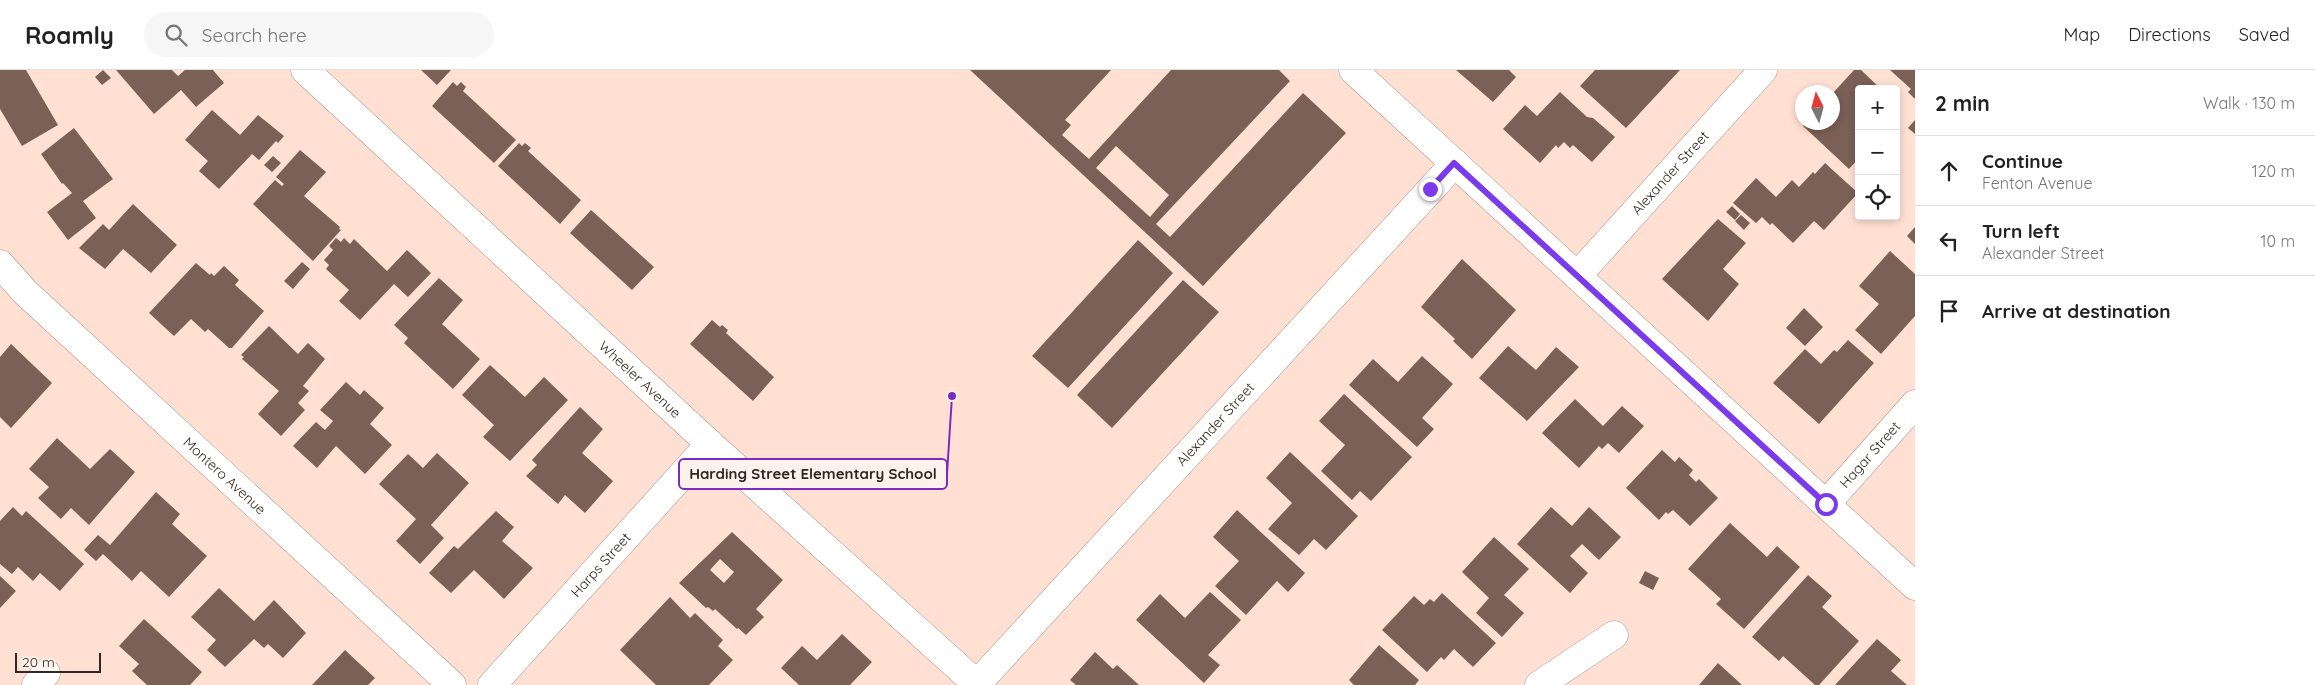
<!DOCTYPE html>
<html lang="en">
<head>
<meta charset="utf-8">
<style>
	body { margin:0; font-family:Quicksand,sans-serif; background:#f6f6f6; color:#222 }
	.controls { position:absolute; right:15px; top:15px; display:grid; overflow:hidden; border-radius:5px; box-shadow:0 2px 8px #0003 }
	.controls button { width:45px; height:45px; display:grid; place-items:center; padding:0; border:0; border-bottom:1px solid #e0e0e0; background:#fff; color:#222; font:25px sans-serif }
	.compass { position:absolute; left:1795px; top:15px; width:45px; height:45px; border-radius:50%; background:#fff; box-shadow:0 2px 8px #0003; rotate:354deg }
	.scale { position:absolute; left:15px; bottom:12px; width:86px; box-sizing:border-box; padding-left:5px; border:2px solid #312621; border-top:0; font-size:14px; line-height:18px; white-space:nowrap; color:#312621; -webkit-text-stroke:4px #fef2ec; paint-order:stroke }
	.stop { position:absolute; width:15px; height:15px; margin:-11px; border:4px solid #7c3aed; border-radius:50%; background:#fff }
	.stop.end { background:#7c3aed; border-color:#fff; box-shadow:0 1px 5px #0008 }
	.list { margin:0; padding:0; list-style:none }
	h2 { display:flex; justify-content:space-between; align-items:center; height:65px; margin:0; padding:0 20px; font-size:21px }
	h2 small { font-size:16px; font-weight:400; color:#767676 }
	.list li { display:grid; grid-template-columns:32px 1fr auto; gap:15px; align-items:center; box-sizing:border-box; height:70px; padding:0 20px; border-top:1px solid #e0e0e0 }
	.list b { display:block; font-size:19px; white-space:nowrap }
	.list p { margin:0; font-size:16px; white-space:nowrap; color:#767676 }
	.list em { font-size:16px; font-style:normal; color:#767676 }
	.icon { flex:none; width:28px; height:28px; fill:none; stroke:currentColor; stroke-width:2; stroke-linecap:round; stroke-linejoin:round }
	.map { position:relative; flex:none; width:1915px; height:615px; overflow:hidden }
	header { display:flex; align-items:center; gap:30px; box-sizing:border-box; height:70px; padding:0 25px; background:#fff; border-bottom:1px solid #e0e0e0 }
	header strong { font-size:24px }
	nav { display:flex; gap:28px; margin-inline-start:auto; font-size:18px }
	.search { width:350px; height:45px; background:#f6f6f6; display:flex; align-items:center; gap:12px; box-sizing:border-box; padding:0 18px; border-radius:28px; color:#767676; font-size:19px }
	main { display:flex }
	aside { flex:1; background:#fff }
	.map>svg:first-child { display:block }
</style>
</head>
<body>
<header>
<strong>Roamly</strong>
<div class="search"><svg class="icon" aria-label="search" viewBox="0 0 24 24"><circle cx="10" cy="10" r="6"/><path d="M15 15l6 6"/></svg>Search here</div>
<nav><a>Map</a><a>Directions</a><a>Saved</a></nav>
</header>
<main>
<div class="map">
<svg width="1915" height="615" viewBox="0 0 1915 615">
	<rect width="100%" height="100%" fill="#ffe0d3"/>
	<path fill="#7a6055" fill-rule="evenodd" d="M0,0H26L58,55L22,76L0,39Z
		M103,0L111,8L102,15L95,7Z
		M116,0H172L178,6L185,0H213L224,13L196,37L181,20L154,44Z
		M421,0H451L437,15Z
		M970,0H1111L1065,50L1071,55L1062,65L1089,89L1171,0H1279L1290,11L1156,154L1170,167L1303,23L1346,63L1203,216ZM1116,76L1169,125L1150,147L1096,98Z
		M1456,0H1509L1516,7L1493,32Z
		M1595,0H1680L1626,58L1580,16Z
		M1854,0H1861L1881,19H1859V88L1849,99L1803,56L1806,52H1832V24Z
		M1890,0H1915V29L1908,22L1911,19Z
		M453,12L457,16L461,12L466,17L463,21L516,70L494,93L432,36Z
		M1560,22L1587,47L1593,48L1615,67L1592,92L1573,75L1570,78L1564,72L1558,78L1556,75L1540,93L1503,59L1525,35L1537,46Z
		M212,40L240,65L258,45L284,66L278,73L276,71L259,90L252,84L219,119L199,101L208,91L185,70Z
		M1915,50V64L1908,58Z
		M74,58L113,109L83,131L96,148L68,170L47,142L72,123L63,113L62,114L41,84Z
		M519,73L522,76L525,73L531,78L528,81L581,130L560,154L498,96Z
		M300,80L326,102L304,126L340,157L339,159L341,160L313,191L253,134L275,110L282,116L284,114L276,107Z
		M273,86L281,93L272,102L264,95Z
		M1825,93L1858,123L1824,160L1814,151L1793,173L1772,153L1770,155L1762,147L1756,153L1733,133L1756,108L1776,127L1792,110L1799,117L1813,102L1815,104Z
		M133,134L177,175L151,203L123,179L105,199L79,178L103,154L109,160Z
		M1732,136L1740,144L1735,150L1726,142Z
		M591,140L654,197L632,220L570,163Z
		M1741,145L1750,153L1744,160L1735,151Z
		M1718,149L1746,173L1723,199L1739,214L1708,251L1662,209Z
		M1915,157V174L1907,166Z
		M336,168L341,172L344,168L350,174L354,169L387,201L407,180L431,203L408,227L394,214L360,250L339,231L349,220L326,199L329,195L324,190L333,180L329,176Z
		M1138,170L1173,203L1068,318L1032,286Z
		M1890,181L1915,204V246L1881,284L1855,260L1879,234L1859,216Z
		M1462,189L1516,240L1472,289L1453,271L1455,269L1421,237Z
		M302,192L310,199L293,219L284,211Z
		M196,193L210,205L211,203L214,206L224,196L239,210L235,215L264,241L232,278H229L208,259L205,262L191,249L174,266L149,243Z
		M439,208L463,230L442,254L480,289L453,319L404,273L408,268L394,255Z
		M1183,210L1219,242L1112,358L1077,325Z
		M1804,238L1823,257L1805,276L1786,258Z
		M712,250L720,257L722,255L728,260L726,263L774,307L753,331L690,274Z
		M269,256L298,284L308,273L325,289L303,316L309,321L298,333L305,340L281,366L258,344L279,321L242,289L244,287L241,285Z
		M1848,270L1874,293L1819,354L1773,313L1805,279L1821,294L1834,280L1837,282Z
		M11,274L52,313L11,358L0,347V287Z
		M1508,276L1536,300L1556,277L1579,297L1527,351L1479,308Z
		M1422,286L1453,314L1422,348L1434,359L1417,377L1349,315L1373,289L1398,312Z
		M490,295L525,327L544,307L568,330L510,391L483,367L494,355L462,325Z
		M346,312L360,325L364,320L384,338L370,354L392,375L365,404L336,376L317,398L293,376L316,352L325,360L333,351L320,340Z
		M1344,324L1412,387L1371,431L1360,421L1352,430L1321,401L1345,375L1319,351Z
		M1575,329L1603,356L1622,336L1644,356L1619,383L1608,373L1602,379L1599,376L1579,398L1542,363Z
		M580,337L603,359L582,383L613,411L585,443L565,425L558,434L526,406L537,395L532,390Z
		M57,368L90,399L110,379L135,402L89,455L71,438L61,449L38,428L49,417L29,399Z
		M1662,380L1675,392L1679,387L1693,400L1689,405L1696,412L1699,409L1718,428L1690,456L1673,440L1668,444L1666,442L1659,450L1626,418Z
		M1290,382L1358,446L1326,480L1314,469L1299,485L1268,459L1292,433L1266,408Z
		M437,383L469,413L431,455L444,468L420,494L396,471L416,449L379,414L408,384L423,398Z
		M156,422L180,444L172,454L207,486L169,527L141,501L132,511L103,484L96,491L84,480L98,465L110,475Z
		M13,437L22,446L26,441L84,494L60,521L40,503L33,511L18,497L12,504L0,494V451Z
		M1551,437L1572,456L1589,437L1621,467L1599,490L1582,474L1570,486L1588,503L1570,523L1517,474Z
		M1237,440L1305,503L1288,522L1277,511L1246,545L1215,516L1239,491L1213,467Z
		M496,441L514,457L502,471L533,498L504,529L474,500L451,523L429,503L454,476L458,479Z
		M1730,453L1767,487L1777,476L1800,497L1744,559L1716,534L1721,529L1688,499Z
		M732,462L783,510L756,539L764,547L746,565L738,558L737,559L715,539L713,541L708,537L706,538L679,513ZM720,489L734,502L724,513L710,500Z
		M1494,467L1529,499L1504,525L1524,543L1502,567L1476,543L1489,528L1462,502Z
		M1645,501L1659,508L1653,520L1639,513Z
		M1808,505L1832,526L1822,537L1859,571L1819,615H1815L1783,586L1779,591L1752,567Z
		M0,506L16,521L0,538Z
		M219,518L254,551L274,530L306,563L283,588L268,574L264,578L254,569L225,597L207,580L216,570L191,547Z
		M1210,522L1241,550L1208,585L1220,595L1204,613L1136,550L1160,524L1185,548Z
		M1442,523L1496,573L1473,597L1454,579L1444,590L1441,587L1427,602L1382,560L1414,526L1424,535L1430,529L1434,532Z
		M670,527L690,548L695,543L723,570L718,576L733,590L709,615H656L620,580Z
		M144,549L202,602L190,615H147L132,601L139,594L119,576Z
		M842,564L872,592L850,615H799L781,598L802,576L817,590Z
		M1877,569L1901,590L1891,601L1907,615H1835Z
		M1379,575L1419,610L1415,615H1354L1349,610Z
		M345,580L375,608L368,615H312Z
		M1095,582L1113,599L1117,595L1139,615H1076L1070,610Z
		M1718,593L1742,615H1699Z"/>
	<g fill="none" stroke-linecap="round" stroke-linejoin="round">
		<g stroke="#ae9286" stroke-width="29">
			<g id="minor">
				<path id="s1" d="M305,0L710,374L978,615"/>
				<path d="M1353,0L1915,516"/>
				<path id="s2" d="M0,194L25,222L452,615"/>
				<path id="s3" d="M1577,206L1763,0"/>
				<path id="s4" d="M1826,434L1915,334"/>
				<path d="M36,615L46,603"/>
				<path id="s5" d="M492,615L710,374"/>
				<path id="s6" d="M976,615L1455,93"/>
				<path d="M1539,615L1614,565"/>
			</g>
		</g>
		<use href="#minor" stroke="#fff" stroke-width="28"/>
	</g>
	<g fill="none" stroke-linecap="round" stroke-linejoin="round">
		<path stroke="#7c3aed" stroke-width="6" d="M1430,119L1454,93L1826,434"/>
	</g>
	<g text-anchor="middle" stroke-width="5" stroke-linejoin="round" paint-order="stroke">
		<g font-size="14" fill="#312621" stroke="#fef2ec">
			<text dy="5" stroke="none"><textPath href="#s3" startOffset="139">Alexander Street</textPath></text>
			<text dy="5" stroke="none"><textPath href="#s1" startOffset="456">Wheeler Avenue</textPath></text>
			<text dy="5" stroke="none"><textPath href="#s6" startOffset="354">Alexander Street</textPath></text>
			<text dy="5" stroke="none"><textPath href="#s4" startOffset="66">Hagar Street</textPath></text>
			<text dy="5" stroke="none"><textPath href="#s2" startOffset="309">Montero Avenue</textPath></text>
			<text dy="5" stroke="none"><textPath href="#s5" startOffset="162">Harps Street</textPath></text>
		</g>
	</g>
	<path fill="none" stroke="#7b2cbf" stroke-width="2" d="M952 326L947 404"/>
	<circle fill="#7b2cbf" stroke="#fef2ec" stroke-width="2" cx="952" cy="326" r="5"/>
	<rect fill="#fef2ec" stroke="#7b2cbf" stroke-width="2" x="679" y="389" width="268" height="30" rx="5"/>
	<g font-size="15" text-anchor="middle" font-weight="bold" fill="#312621">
		<text x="813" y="409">Harding Street Elementary School</text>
	</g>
</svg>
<div class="controls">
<button>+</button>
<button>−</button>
<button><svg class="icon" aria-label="locate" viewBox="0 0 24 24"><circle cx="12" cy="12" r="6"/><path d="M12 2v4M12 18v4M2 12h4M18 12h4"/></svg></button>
</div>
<svg class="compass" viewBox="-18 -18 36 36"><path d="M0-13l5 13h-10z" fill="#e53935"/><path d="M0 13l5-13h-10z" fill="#767676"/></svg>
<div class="scale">20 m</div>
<div class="stop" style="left:1826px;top:434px"></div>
<div class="stop end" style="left:1430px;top:119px"></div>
</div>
<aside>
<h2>2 min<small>Walk · 130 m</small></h2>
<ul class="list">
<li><svg class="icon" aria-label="ahead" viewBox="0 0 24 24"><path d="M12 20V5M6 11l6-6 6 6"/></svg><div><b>Continue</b><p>Fenton Avenue</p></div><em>120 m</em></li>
<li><svg class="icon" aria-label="left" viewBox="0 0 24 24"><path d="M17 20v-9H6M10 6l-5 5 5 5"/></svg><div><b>Turn left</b><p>Alexander Street</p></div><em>10 m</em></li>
<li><svg class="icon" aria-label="arrive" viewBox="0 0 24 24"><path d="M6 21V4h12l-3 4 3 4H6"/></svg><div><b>Arrive at destination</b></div></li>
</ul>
</aside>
</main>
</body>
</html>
